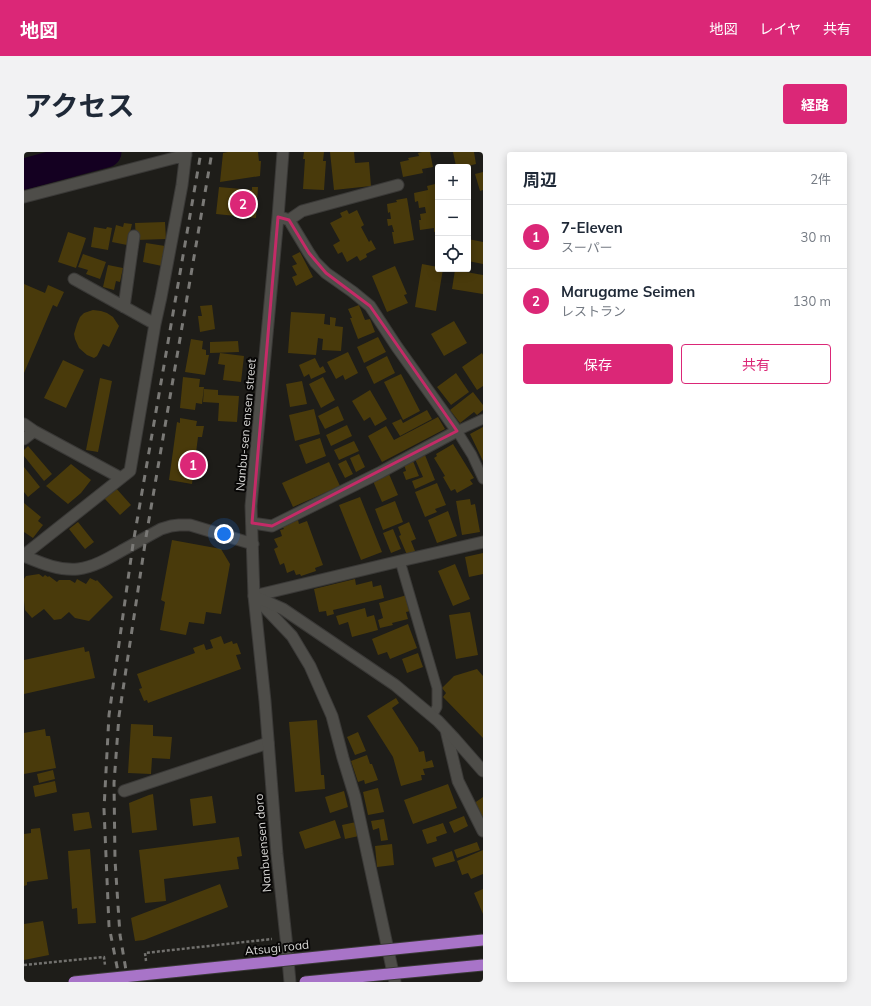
<!DOCTYPE html>
<html lang="ja">
<head>
<meta charset="utf-8">
<style>
	body { margin:0; font-family:Mulish,"Noto Sans JP",sans-serif; background:#f2f2f3; color:#1f2937 }
	.controls { position:absolute; right:12px; top:12px; display:grid; overflow:hidden; border-radius:4px; box-shadow:0 2px 10px #0003 }
	.controls button { width:36px; height:36px; display:grid; place-items:center; padding:0; border:0; border-bottom:1px solid #e0e1e3; background:#fff; color:#1f2937; font:20px sans-serif }
	.you { position:absolute; left:200px; top:382px; width:14px; height:14px; margin:-10px; border:3px solid #fff; border-radius:50%; background:#1a73e8; box-shadow:0 0 0 6px #1a73e833 }
	.badge { display:grid; place-items:center; width:26px; height:26px; border-radius:50%; background:#db2777; color:#fff; font-size:13px; font-weight:700 }
	.pin { position:absolute; translate:-50% -50%; border:2px solid #fff; box-shadow:0 1px 4px #0006 }
	.list { margin:0; padding:0; list-style:none }
	h2 { display:flex; justify-content:space-between; align-items:center; height:52px; margin:0; padding:0 16px; font-size:17px }
	h2 small { font-size:13px; font-weight:400; color:#747a83 }
	.list li { display:grid; grid-template-columns:26px 1fr auto; gap:12px; align-items:center; box-sizing:border-box; height:64px; padding:0 16px; border-top:1px solid #e0e1e3 }
	.list b { display:block; font-size:15px; white-space:nowrap }
	.list p { margin:0; font-size:13px; white-space:nowrap; color:#747a83 }
	.list em { font-size:13px; font-style:normal; color:#747a83 }
	.actions { display:flex; gap:8px; padding:12px 16px }
	.actions a { flex:1; padding:9px 0; border:1px solid #db2777; border-radius:4px; text-align:center; font-size:14px; color:#db2777 }
	.actions .main { background:#db2777; color:#fff }
	.icon { flex:none; width:22px; height:22px; fill:none; stroke:currentColor; stroke-width:2; stroke-linecap:round; stroke-linejoin:round }
	.map { position:relative; flex:none; width:459px; height:830px; overflow:hidden; border-radius:4px }
	header { display:flex; align-items:center; gap:24px; box-sizing:border-box; height:56px; padding:0 20px; background:#db2777; color:#fff }
	header strong { font-size:19px }
	nav { display:flex; gap:22px; margin-inline-start:auto; font-size:14px }
	.intro { display:flex; align-items:center; justify-content:space-between; box-sizing:border-box; height:96px; padding:0 24px }
	h1 { margin:0; font-size:28px }
	.button { padding:10px 18px; border-radius:4px; background:#db2777; color:#fff; font-size:14px; font-weight:700 }
	main { display:flex; gap:24px; padding:0 24px }
	aside { flex:1; background:#fff; border-radius:4px; box-shadow:0 2px 10px #0003 }
	.map>svg:first-child { display:block }
</style>
</head>
<body>
<header>
<strong>地図</strong>
<nav><a>地図</a><a>レイヤ</a><a>共有</a></nav>
</header>
<div class="intro"><h1>アクセス</h1><a class="button">経路</a></div>
<main>
<div class="map">
<svg width="459" height="830" viewBox="0 0 459 830">
	<rect width="100%" height="100%" fill="#1e1d19"/>
	<g fill="none" stroke-linecap="round" stroke-linejoin="round">
		<path stroke="#140021" stroke-width="31" d="M0,22L82,0"/>
	</g>
	<path fill="#493a0b" d="M204,0H234L235,9H237L236,24L196,30L199,1Z
		M280,0H300L299,9H302L300,38L279,37L281,7H279Z
		M306,0H330L331,11L345,10L347,34L310,38Z
		M398,0H406L409,15L398,17L399,21L379,25L376,10L385,8L384,6L395,4L394,1Z
		M429,0H450L452,12L440,15H437V13L432,14Z
		M459,20V38L456,39L451,22Z
		M411,32L414,50V79L410,80V76L396,78L395,68H397L396,62L402,61L401,55L395,56L394,49L391,50L390,41L404,38L403,34Z
		M444,32H445L446,42H444Z
		M195,35L228,38V35H234L232,66L192,62Z
		M383,46L390,88L370,92L368,80H370L368,73L364,74L363,67H367L366,60L364,61L363,52L373,50L372,48Z
		M323,58L325,62L333,58L340,73L337,75L345,90L347,88L352,97L342,102L343,105L336,109L333,104L323,110L318,100L314,102L309,93L316,89L306,71L318,65L316,61Z
		M444,64H445L447,76H444Z
		M141,70L142,87L112,88L111,71Z
		M100,71L108,72L103,93L88,90L92,73L99,75Z
		M70,75L82,77L83,75L88,76L84,98L67,95Z
		M44,80L62,86L52,116L34,110Z
		M444,87L459,90V112L444,109Z
		M122,91L141,94L138,114L119,110Z
		M276,100L289,125L272,134L268,125L273,123L268,114L273,112L268,104Z
		M59,102L82,110L76,127L62,122L64,118L54,115Z
		M398,112L414,115V117H419L412,159L391,155Z
		M84,113L99,116L96,130L92,129L90,138L79,135Z
		M371,114L383,142L380,143L384,151L363,160L348,124Z
		M431,118L459,123V142L428,137Z
		M0,132L21,141L24,133L40,140L33,155L29,153L0,221Z
		M188,153L191,177L176,180L174,164H178L176,154Z
		M335,153L341,168L346,167L351,180L334,187L326,166H328L324,157Z
		M69,158L77,159L83,161L89,165L95,174L85,195L79,192L73,204L70,206L63,203L55,196L51,187L50,182L53,172L56,165L60,161Z
		M267,160L301,162L300,172L306,173V165L312,166L311,174L319,175L317,199L298,198L299,187L294,186L292,203L264,201Z
		M430,169L443,191L420,204L407,182Z
		M354,185L362,200L340,211L333,195Z
		M167,187L179,189L178,197L182,198V203H185L181,223L161,220Z
		M214,189L215,200L186,201V190Z
		M324,200L334,221L321,228L319,223L312,227L303,210Z
		M196,201L220,204L217,230L199,228L201,213L194,212Z
		M458,201L459,203V234L453,238L438,215Z
		M363,204L371,221L350,232L342,215Z
		M291,206L296,216L299,214L302,220L287,227L285,222L280,225L275,213Z
		M39,208L60,218L42,256L20,246Z
		M432,221L445,240L427,253L413,235Z
		M377,222L396,259L379,268L360,230Z
		M159,225L176,227L175,235H180L178,252L172,251L171,258L156,256Z
		M299,225L311,248L297,256L285,232Z
		M76,226L88,229L74,300L62,298Z
		M278,229L283,252L266,255L262,232Z
		M180,237L194,238V243L215,244L213,270L194,269L195,251L179,250Z
		M346,238L363,267L351,274L346,265L340,269L328,249Z
		M449,240L459,253V258L453,263L450,260L436,271L426,258Z
		M314,254L320,268L301,277L294,264Z
		M290,257L296,282L271,289L265,263Z
		M403,258L408,267L376,284L368,271L377,267L379,271Z
		M414,265L421,277L358,310L344,284L362,274L370,288Z
		M156,266L173,269L172,274H180L178,285H174L168,332L145,328L153,270L156,271Z
		M323,273L328,284L307,294L302,283Z
		M459,275V309L446,282Z
		M296,286L302,304L282,312L275,293Z
		M330,289L335,299L315,308L310,298Z
		M429,292L450,326L446,328L449,332L433,341L431,337L427,339L419,325L421,324L410,306L413,304L412,302Z
		M4,294L28,322L20,329L0,304V298Z
		M335,302L341,315L332,320L326,306Z
		M401,303L411,328L391,337L388,329L399,325L391,307Z
		M322,308L329,322L321,326L314,312Z
		M389,309L395,324L382,328L379,320L382,319L380,312Z
		M305,310L316,334L269,355L258,331Z
		M47,312L67,328L57,341L44,352L22,334Z
		M0,315L16,335L4,345L0,340Z
		M365,322L374,343L358,350L349,329Z
		M413,331L422,353L411,357L413,360L401,365L391,340Z
		M91,335L107,353L96,363L80,346Z
		M336,345L358,400L337,408L315,353Z
		M446,347L447,353L451,352L456,380L438,383L432,349Z
		M371,349L379,370L359,378L351,357Z
		M0,351L17,365L14,369L19,373L9,386L0,380Z
		M424,359L433,384L413,391L404,368Z
		M274,368L275,372L283,369L299,413L291,416L292,419L277,424L276,422L272,423L270,418L263,421L260,411L256,413L250,397L254,395L250,387L258,384L256,378L260,377L258,374Z
		M54,370L70,390L61,397L45,377Z
		M385,370L392,387L387,389L391,399L383,403L375,384L377,383L374,375Z
		M369,377L377,397L367,401L359,381Z
		M148,388L197,397L206,412L197,462L182,460L180,472L165,470L162,483L136,478L141,450L137,448Z
		M459,401V422L445,425L441,405Z
		M431,412L446,447L429,454L414,419Z
		M15,422L19,425L21,423L24,425L25,424L33,430L35,428H46L51,431L53,427L62,432L66,426L72,429L73,428L89,445L65,469L51,466L45,460L37,467L30,468L20,457L8,466L1,458L0,449V427L2,424Z
		M331,427L332,433L348,429L349,435L357,433L360,446L309,458L310,462L303,464L302,459L295,460L290,437Z
		M383,443L387,459L382,460L384,467L368,471L369,473L356,476L354,468L359,466L355,451Z
		M341,456L343,465L350,463L354,478L328,485L324,470L315,473L312,464Z
		M446,460L454,503L432,507L425,463Z
		M384,472L393,496L366,507L363,500L354,503L348,487Z
		M197,484L200,492L208,489L209,492L213,491L217,502L212,503L217,517L124,551L123,548L120,549L115,537L118,536L113,522L171,501L169,496L180,492L182,498L189,496L186,488Z
		M60,495L61,500L65,499L71,526L0,542V508Z
		M394,501L399,515L383,521L378,507Z
		M453,517L459,524V586L419,545L422,541L418,536L430,524Z
		M372,546L375,551L368,556L394,596L395,600L400,599L402,610L408,608L410,615L399,617L401,623H397L398,628L377,634L369,605L343,564Z
		M293,568L297,623H300L301,637L271,640L265,570Z
		M107,572L129,573V584L148,585L146,607L128,606L127,622L104,621Z
		M21,577L22,584H26L32,616L0,622V581Z
		M334,580L342,599L331,603L323,585Z
		M343,603L346,612H348L354,628L341,632L340,628L334,630L327,609Z
		M29,618L31,627L15,631L13,622Z
		M31,629L33,640L11,645L9,634Z
		M424,632L433,656L389,672L380,648Z
		M354,636L360,660L344,663L339,640Z
		M320,639L324,655L306,661L301,645Z
		M129,642L133,678L108,681L105,651L125,643Z
		M188,644L192,671L169,674L166,647Z
		M459,645V668L449,652Z
		M65,660L68,676L50,679L48,662Z
		M440,664L444,674L430,681L425,670Z
		M360,667L364,688L357,689L355,676L349,678L347,669Z
		M311,668L317,686L281,697L275,680Z
		M332,670L335,684L321,687L318,673Z
		M419,671L423,681L412,685L413,689L403,692L398,678Z
		M16,676L24,727L3,730V733L0,734V682L7,681V677Z
		M215,685L218,704L213,705L215,717L140,727L142,749L121,751L115,698Z
		M453,690L456,698L433,706L430,698Z
		M368,692L370,713L353,715L351,694Z
		M66,697L72,771L54,772L53,756L48,757L44,699Z
		M459,698V722L447,727L444,721L438,723L433,709Z
		M428,699L431,709L411,715L408,706Z
		M196,732L204,755L120,788L111,789L107,766Z
		M459,737V762L450,741Z
		M19,769L25,803L0,808V772Z"/>
	<g fill="none" stroke-linecap="round" stroke-linejoin="round">
		<g stroke="#3a3937" stroke-width="11">
			<path id="service" d="M459,267L433,279L448,303L459,327
				M376,409L413,536V555L408,564"/>
		</g>
		<g stroke="#3a3937" stroke-width="13">
			<path id="minor" d="M0,45L162,3
				M259,66L265,68L278,59L374,33
				M50,127L131,172
				M100,155L110,84
				M0,272L10,279L97,326
				M0,287L10,279
				M228,371L248,374L357,320L433,279L373,195L346,154L329,140L302,121L291,110L285,101L265,68
				M0,403L106,319L131,172L137,145L158,33L162,0
				M230,444L268,484L286,514L308,564L319,606L331,645L371,830
				M230,444L376,409L459,390
				M422,578L434,629L459,679
				M100,639L244,591"/>
		</g>
		<g stroke="#3a3937" stroke-width="13">
			<path id="tertiary" d="M259,0L254,65L227,354L230,444L241,549L253,702L262,786L266,830
				M0,404C17,411 35,419 54,417C70,415 85,406 99,398C112,391 124,384 137,377L147,374L155,373H166L229,392
				M230,444L259,457L371,533L414,569L430,586L459,619"/>
		</g>
		<path stroke="#72716e" stroke-width="2.5" stroke-dasharray="3 2" stroke-linecap="butt" d="M122,809L121,801L248,787
			M0,813L80,805L81,813"/>
		<use href="#service" stroke="#4e4d49" stroke-width="9"/>
		<use href="#minor" stroke="#4e4d49" stroke-width="11"/>
		<use href="#tertiary" stroke="#4e4d49" stroke-width="11"/>
		<path stroke="#7a7976" stroke-width="3" stroke-dasharray="7 7" stroke-linecap="butt" d="M96,830L85,774L80,657L85,563L109,392L177,0
			M104,830L96,783L91,708L90,631L95,564L122,385L188,0"/>
		<g stroke="#3a3937" stroke-width="13" stroke-linecap="butt">
			<path id="trunk-bridge" d="M50,830L459,788
				M281,830L459,813"/>
		</g>
		<use href="#trunk-bridge" stroke="#a874c8" stroke-width="11"/>
	</g>
	<path fill="none" stroke="#c42b67" stroke-width="3" stroke-linejoin="round" d="M254,65L265,68L285,101L302,121L346,154L433,279L248,374L228,371Z"/>
	<g text-anchor="middle" stroke-width="4" stroke-linejoin="round" paint-order="stroke">
		<g font-size="12" fill="#d7d6d4" stroke="#080706">
			<text transform="translate(222 273) rotate(-85)" y="4">Nanbu-sen ensen street</text>
			<text transform="translate(239 691) rotate(-95)" y="4">Nanbuensen doro</text>
			<text transform="translate(253 796) rotate(-6)" y="4">Atsugi road</text>
		</g>
	</g>
</svg>
<div class="controls">
<button>+</button>
<button>−</button>
<button><svg class="icon" aria-label="locate" viewBox="0 0 24 24"><circle cx="12" cy="12" r="6"/><path d="M12 2v4M12 18v4M2 12h4M18 12h4"/></svg></button>
</div>
<div class="you"></div>
<div class="pin badge" style="left:169px;top:313px">1</div>
<div class="pin badge" style="left:219px;top:52px">2</div>
</div>
<aside>
<h2>周辺<small>2件</small></h2>
<ul class="list">
<li><span class="badge">1</span><div><b>7-Eleven</b><p>スーパー</p></div><em>30 m</em></li>
<li><span class="badge">2</span><div><b>Marugame Seimen</b><p>レストラン</p></div><em>130 m</em></li>
</ul>
<div class="actions"><a class="main">保存</a><a>共有</a></div>
</aside>
</main>
</body>
</html>
